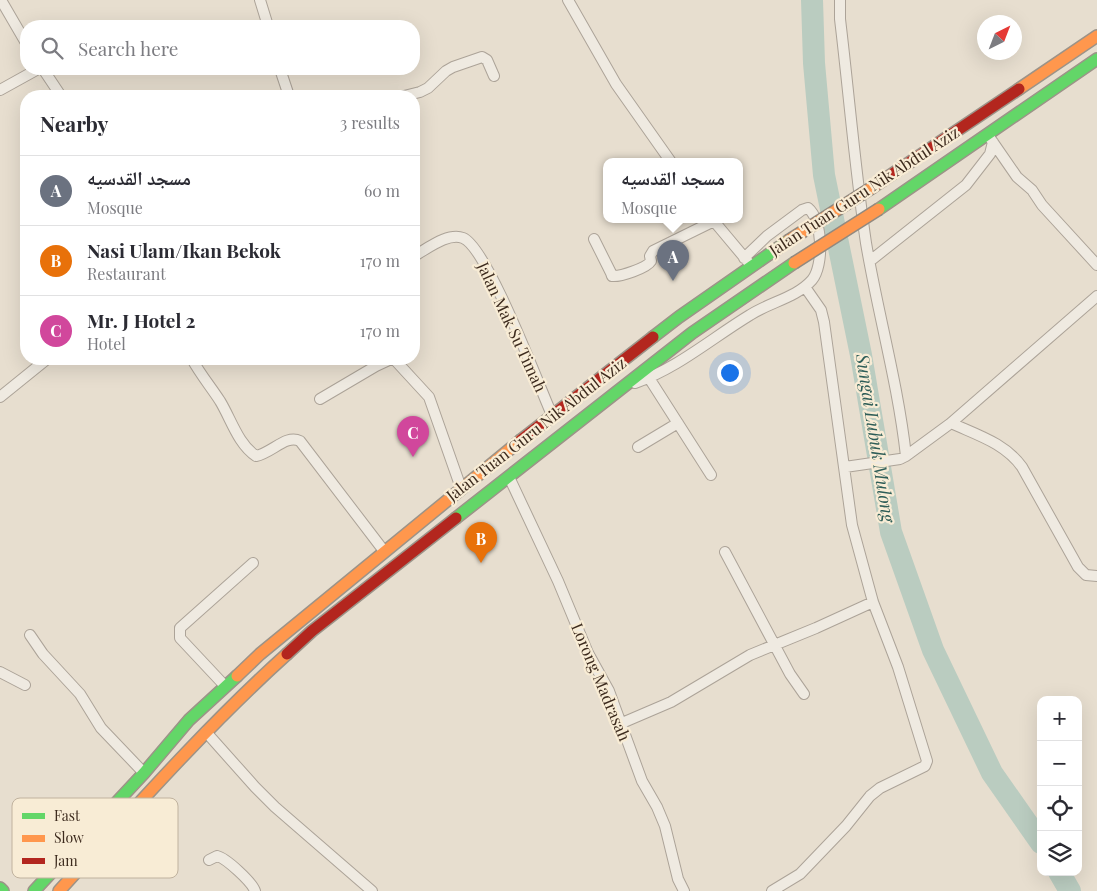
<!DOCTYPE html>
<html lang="en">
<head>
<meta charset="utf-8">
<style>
	body { margin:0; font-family:"Playfair Display","Noto Naskh Arabic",serif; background:#f2f2f3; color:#2b2b33 }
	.controls { position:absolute; right:15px; bottom:15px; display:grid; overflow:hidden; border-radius:10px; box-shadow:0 5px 20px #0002 }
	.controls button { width:45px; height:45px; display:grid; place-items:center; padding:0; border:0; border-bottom:1px solid #e1e1e2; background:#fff; color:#2b2b33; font:25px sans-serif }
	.compass { position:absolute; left:977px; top:15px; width:45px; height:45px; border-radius:50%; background:#fff; box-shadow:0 5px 20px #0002; rotate:42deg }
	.you { position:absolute; left:729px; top:372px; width:18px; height:18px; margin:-12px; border:4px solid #fff; border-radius:50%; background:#1a73e8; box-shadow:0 0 0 8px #1a73e833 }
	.badge { display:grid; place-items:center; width:32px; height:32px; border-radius:50%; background:#2563eb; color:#fff; font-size:16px; font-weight:700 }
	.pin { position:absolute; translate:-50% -41px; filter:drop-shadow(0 1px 2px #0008) }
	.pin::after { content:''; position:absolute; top:26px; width:18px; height:15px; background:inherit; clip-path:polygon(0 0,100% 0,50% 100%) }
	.popup { position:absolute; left:603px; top:158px; width:140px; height:65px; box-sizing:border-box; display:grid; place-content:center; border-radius:10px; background:#fff; filter:drop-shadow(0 1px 4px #0005); font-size:16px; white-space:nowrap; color:#7c7c81 }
	.popup b { font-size:19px; color:#2b2b33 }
	.popup::after { content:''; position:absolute; left:50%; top:100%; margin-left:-10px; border:10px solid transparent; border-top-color:#fff }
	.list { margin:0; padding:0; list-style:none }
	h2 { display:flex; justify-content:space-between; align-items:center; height:65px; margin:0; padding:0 20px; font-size:21px }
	h2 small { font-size:16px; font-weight:400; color:#7c7c81 }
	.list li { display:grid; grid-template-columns:32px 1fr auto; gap:15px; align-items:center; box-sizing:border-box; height:70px; padding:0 20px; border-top:1px solid #e1e1e2 }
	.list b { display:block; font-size:19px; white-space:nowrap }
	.list p { margin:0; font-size:16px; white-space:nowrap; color:#7c7c81 }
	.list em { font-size:16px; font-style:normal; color:#7c7c81 }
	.icon { flex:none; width:28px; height:28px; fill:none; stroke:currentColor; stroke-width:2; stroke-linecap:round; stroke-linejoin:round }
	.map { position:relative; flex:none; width:1097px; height:891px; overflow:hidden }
	.search { position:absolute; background:#fff; box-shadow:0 5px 20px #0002; left:20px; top:20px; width:400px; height:55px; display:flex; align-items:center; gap:12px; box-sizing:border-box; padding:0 18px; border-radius:20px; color:#7c7c81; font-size:19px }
	.panel { position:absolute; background:#fff; box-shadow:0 5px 20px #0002; left:20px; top:90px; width:400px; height:275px; border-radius:20px }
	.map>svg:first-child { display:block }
</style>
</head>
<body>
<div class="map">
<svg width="1097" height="891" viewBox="0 0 1097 891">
	<rect width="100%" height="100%" fill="#e7decf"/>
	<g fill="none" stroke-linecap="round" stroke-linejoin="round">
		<path stroke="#baccc0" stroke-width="22" d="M812,0L814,63L824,175L861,355L891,532L933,650L992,773L1041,843
			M1059,872L1070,891"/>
		<g stroke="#aca398" stroke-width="12">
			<path id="street" d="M1,0L26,43
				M260,0L268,26
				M568,0L616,84L671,162
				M840,0V19C849,94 855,169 866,243C878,314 898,384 906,456
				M43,69L61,96
				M280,69L289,96
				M0,90L38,69
				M404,96L420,92L428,88L446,71L453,67L482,57L487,60L494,76
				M990,138L1017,177L1032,190L1042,205L1097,265
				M713,220L749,263
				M594,239L611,273L612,276C620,277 647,268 651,261L650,256L653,251L714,221
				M414,256C427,249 448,232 463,238C487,247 539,386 552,415
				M870,261L966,185L990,154L993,142
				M192,359C200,374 211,387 220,401C231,419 238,444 256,456C272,453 286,434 300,441L384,551
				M394,359L429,397L461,488
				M649,378L711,475
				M635,383C678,368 712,338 750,315C770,302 796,298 812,280C824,266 823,220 808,208L802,210L767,236L744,258
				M0,397L47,359
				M320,399L376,366L391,359
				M951,423C977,435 1005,443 1022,467L1078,567L1086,575L1097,576
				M638,447L678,423
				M845,467L900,459L906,456L951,423L1097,296
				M509,477L558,581L588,653L609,691L642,781L657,807L665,826L678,879L684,891
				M725,552L790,674L804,694
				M30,635L43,654L80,694L101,728L144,773
				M0,672L25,685
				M225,686L180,638V628L253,563
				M622,723L671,702L750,655L816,628L873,602
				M206,732L255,787L275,807L372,891
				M209,860L217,856C226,858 252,882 255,891
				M772,891L800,874L846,826L870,796L880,788L925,766L927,761L898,667L873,602L852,525L824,322L821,310L805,287"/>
		</g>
		<g stroke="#9c9388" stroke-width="14">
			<path id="fast" d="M879,209L1097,59
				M653,337L679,317L788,241
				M456,518L692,333L794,263
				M0,888L3,891
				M34,891L144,773L189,720L237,676"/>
		</g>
		<g stroke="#9c9388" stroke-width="14">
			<path id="slow" d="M1019,89L1097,36
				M237,676L260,654L521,440
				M59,891C133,810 206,727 287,654"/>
		</g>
		<g stroke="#9c9388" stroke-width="14">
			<path id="jam" d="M873,187L1019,89
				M521,440L653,337
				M287,654L312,631L456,518"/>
		</g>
		<use href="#street" stroke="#efeae1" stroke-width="10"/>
		<use href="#fast" stroke="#63d668" stroke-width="11"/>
		<use href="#slow" stroke="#ff974d" stroke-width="11"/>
		<use href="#jam" stroke="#b3261e" stroke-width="11"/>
		<g stroke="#92897f" stroke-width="14" stroke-linecap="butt">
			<path id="slow-bridge" d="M788,241L873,187
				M794,263L879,209"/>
		</g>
		<use href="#slow-bridge" stroke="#ff974d" stroke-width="11"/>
	</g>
	<g text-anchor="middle" stroke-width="4.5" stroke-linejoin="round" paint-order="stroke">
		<g font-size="16" fill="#3d2b1e" stroke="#f8ecd5">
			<text transform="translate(864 191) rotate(-33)" y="6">Jalan Tuan Guru Nik Abdul Aziz</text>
			<text transform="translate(512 327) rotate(65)" y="6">Jalan Mak Su Timah</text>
			<text transform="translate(536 429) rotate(-38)" y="6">Jalan Tuan Guru Nik Abdul Aziz</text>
			<text transform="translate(601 682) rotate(67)" y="6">Lorong Madrasah</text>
		</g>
		<g font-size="18" font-style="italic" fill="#2d5d57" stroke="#f8ecd5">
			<text transform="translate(875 438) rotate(81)" y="6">Sungai Lubuk Mulong</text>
		</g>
	</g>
	<rect x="12" y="798" width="166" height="80" rx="8" fill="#f8ecd5" stroke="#c0b29e" stroke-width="1"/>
	<rect x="22" y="813" width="23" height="6" fill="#63d668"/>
	<rect x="22" y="835" width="23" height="7" fill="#ff974d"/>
	<rect x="22" y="858" width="23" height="6" fill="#b3261e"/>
	<g font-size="14" fill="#3d2b1e">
		<text x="54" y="821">Fast</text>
		<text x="54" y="843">Slow</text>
		<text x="54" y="866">Jam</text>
	</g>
</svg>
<div class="controls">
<button>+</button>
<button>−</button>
<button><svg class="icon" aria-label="locate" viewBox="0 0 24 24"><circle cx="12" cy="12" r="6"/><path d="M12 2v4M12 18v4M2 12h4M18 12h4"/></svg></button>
<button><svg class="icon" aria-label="layers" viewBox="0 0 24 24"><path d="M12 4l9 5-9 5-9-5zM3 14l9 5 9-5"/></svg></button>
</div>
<svg class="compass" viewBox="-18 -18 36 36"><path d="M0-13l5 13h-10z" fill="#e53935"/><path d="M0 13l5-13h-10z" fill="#7c7c81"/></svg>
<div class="you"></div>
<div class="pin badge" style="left:673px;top:281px;background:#6b7280">A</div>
<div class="popup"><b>مسجد القدسيه</b>Mosque</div>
<div class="pin badge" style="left:481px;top:563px;background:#e8710a">B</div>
<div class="pin badge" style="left:413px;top:457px;background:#d1479c">C</div>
<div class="search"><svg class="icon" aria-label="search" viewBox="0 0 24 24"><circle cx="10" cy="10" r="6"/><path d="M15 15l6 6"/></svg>Search here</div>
<section class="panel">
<h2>Nearby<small>3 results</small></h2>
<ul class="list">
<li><span class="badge" style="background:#6b7280">A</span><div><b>مسجد القدسيه</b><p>Mosque</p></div><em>60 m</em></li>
<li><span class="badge" style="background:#e8710a">B</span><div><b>Nasi Ulam/Ikan Bekok</b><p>Restaurant</p></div><em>170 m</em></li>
<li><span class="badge" style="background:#d1479c">C</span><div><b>Mr. J Hotel 2</b><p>Hotel</p></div><em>170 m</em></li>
</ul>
</section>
</div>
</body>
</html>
